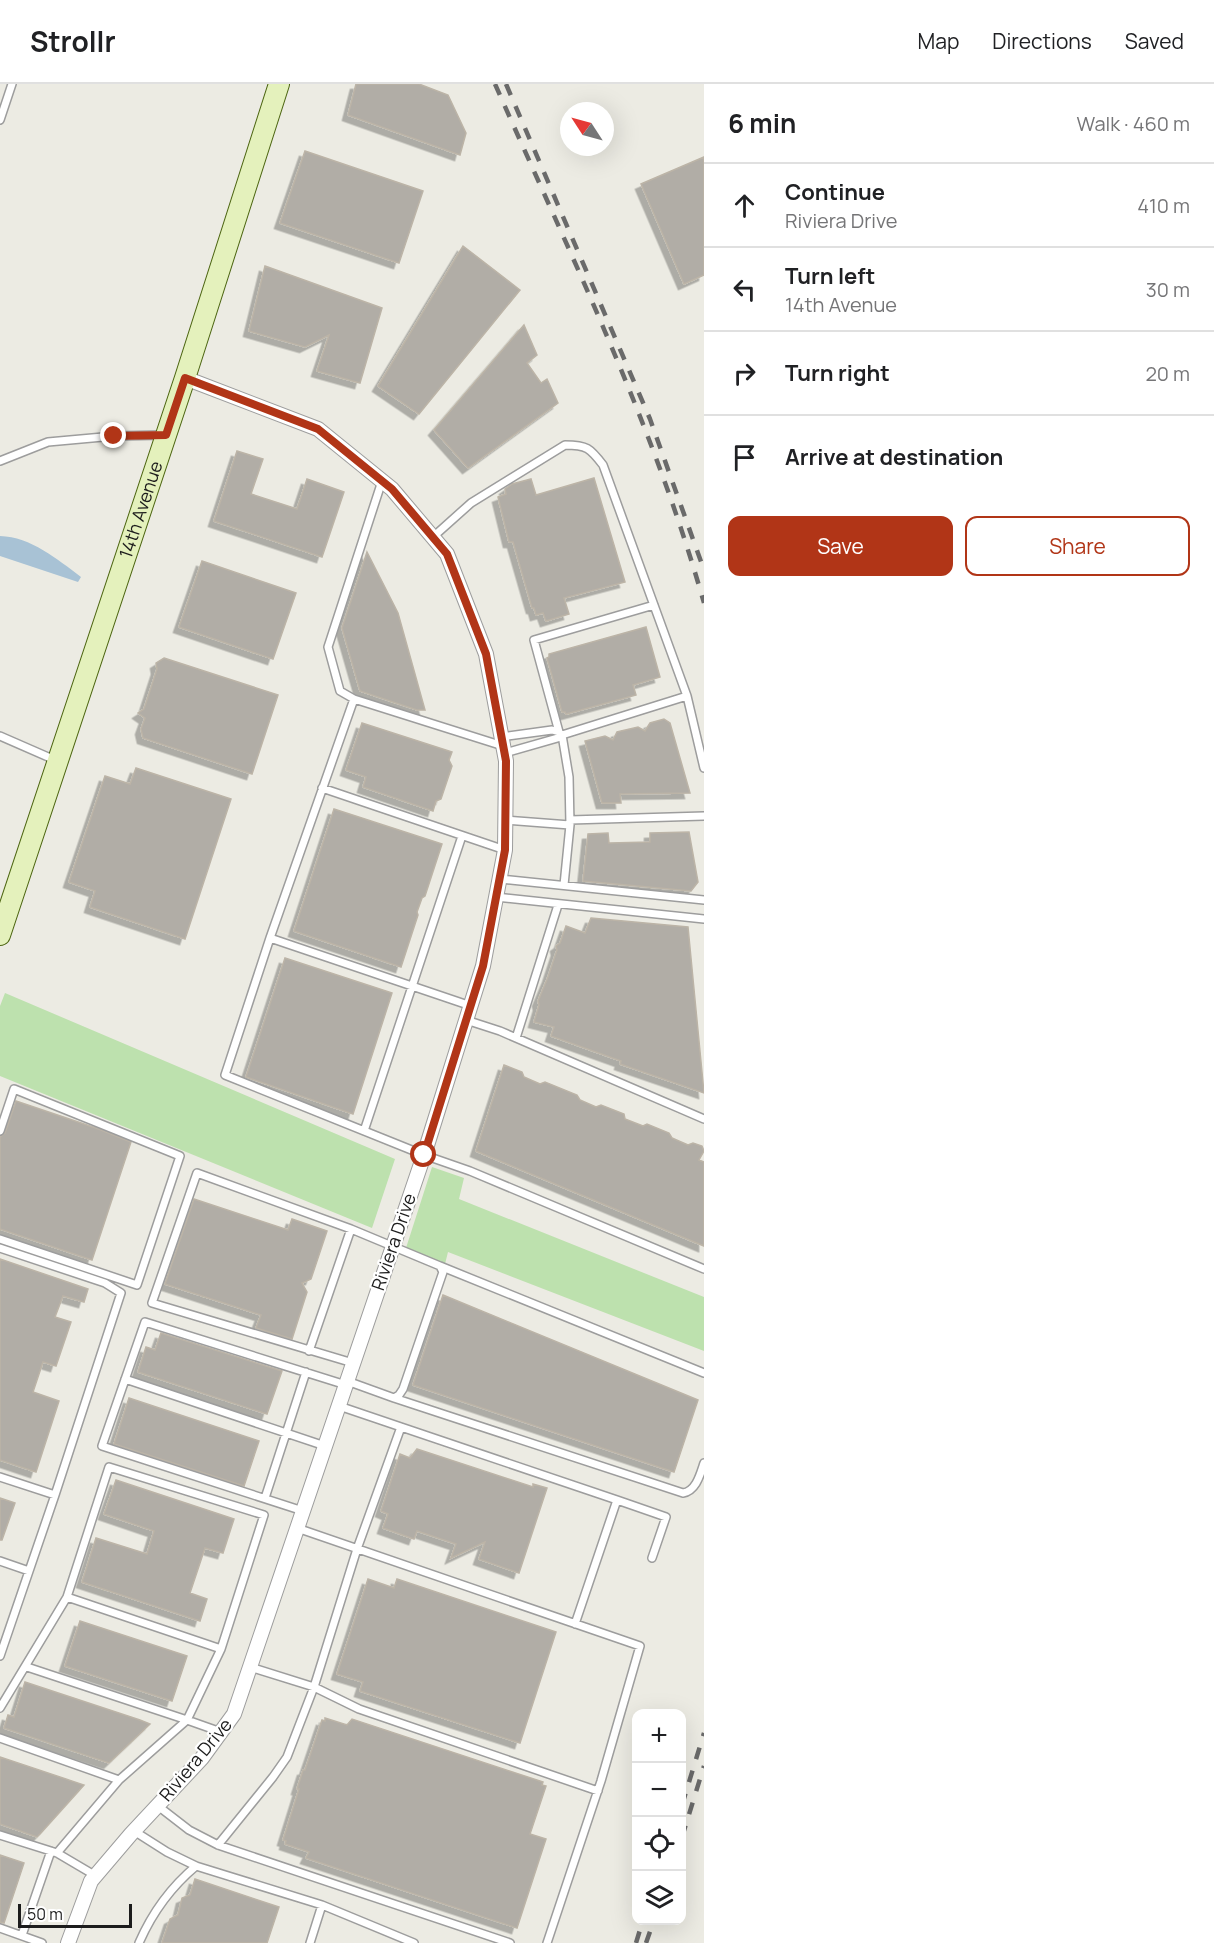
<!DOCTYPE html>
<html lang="en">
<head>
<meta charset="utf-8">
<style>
	body { margin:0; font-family:Manrope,sans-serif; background:#f2f2f2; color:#202124 }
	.controls { position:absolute; right:18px; bottom:18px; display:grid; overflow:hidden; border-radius:12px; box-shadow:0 6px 24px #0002 }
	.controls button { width:54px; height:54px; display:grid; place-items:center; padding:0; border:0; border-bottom:2px solid #e0e0e0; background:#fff; color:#202124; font:30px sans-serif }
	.compass { position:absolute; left:560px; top:18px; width:54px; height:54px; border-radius:50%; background:#fff; box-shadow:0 6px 24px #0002; rotate:306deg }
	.scale { position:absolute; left:18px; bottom:15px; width:114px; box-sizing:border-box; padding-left:6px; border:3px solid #1c1c1c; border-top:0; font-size:16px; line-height:21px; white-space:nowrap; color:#1c1c1c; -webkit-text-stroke:4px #fff; paint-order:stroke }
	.stop { position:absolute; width:18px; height:18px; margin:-14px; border:4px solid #b13517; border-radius:50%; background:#fff }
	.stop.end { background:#b13517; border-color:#fff; box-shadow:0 2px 6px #0008 }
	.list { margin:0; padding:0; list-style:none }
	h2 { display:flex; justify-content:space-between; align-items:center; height:78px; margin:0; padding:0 24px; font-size:26px }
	h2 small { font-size:20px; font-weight:400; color:#757577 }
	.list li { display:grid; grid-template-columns:39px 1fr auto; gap:18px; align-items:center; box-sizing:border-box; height:84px; padding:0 24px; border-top:2px solid #e0e0e0 }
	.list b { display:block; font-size:22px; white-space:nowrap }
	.list p { margin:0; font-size:20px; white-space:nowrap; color:#757577 }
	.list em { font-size:20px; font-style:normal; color:#757577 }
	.actions { display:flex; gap:12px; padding:18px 24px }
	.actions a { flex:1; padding:14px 0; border:2px solid #b13517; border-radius:12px; text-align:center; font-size:21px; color:#b13517 }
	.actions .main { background:#b13517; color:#fff }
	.icon { flex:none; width:33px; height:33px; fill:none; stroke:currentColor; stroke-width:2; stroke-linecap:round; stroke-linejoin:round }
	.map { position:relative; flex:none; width:704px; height:1859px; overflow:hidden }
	header { display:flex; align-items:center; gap:36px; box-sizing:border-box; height:84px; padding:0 30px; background:#fff; border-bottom:2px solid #e0e0e0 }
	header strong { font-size:28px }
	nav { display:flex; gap:33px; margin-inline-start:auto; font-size:21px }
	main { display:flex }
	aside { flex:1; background:#fff }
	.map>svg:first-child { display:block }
</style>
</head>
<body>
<header>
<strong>Strollr</strong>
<nav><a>Map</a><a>Directions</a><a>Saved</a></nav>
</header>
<main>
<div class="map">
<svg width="704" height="1859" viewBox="0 0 704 1859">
	<defs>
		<filter id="shadow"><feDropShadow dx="-5.5" dy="5.5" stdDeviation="0" flood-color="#0004"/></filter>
	</defs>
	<rect width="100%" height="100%" fill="#ecebe3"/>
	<path fill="#bde1ae" d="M5,909L395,1075L372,1144L0,992V922Z
		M432,1083L464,1094L459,1115L704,1213V1267L448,1168L445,1180L406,1164Z"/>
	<path fill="#a8c2d5" d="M0,452C31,453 57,475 81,493L78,498L0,472Z"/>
	<path fill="#b1ada6" stroke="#bcb4a7" stroke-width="1.5" filter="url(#shadow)" d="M356,0H419L448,11L466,49L460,71L348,31Z
		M305,67L423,107L399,179L280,139Z
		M704,73V191L684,200L641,100Z
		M463,162L520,206L419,330L378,302Z
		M265,182L382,224L360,299L317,287L329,251L305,263L249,247Z
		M524,241L537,271L527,279L541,299L547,295L558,319L468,384L434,346Z
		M237,367L263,375L251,410L297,425L307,395L344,408L322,473L214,437Z
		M594,394L625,498L564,514L569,530L546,537L543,529L536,531L534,524H532L513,458H509L498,413L506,410L505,405L512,400L531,395L536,411Z
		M367,468L398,529L425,626H417L360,607L342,544Z
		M202,477L296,509L273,575L179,543Z
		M646,543L660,593L633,601L636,611L566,630L565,628H562L547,574L549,573V570Z
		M164,574L278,611L252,690L143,654L141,645L145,634L138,629L144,625L157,585L156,579Z
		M664,635L670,639L690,709L620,710L621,719H602L585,657L605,652L613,656L617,648L638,643L645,647L650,639Z
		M362,639L452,668L449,676L452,682L441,715L436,717L433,727L363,703L366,693L346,686Z
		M136,684L231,715L185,855L90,823L95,807L69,798L105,692L130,700Z
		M334,725L442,760L425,812L422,814L417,828L418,831L401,883L294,847Z
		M689,748L698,798L691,807L583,797L588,750L608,749L609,759L650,758V749Z
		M591,834L688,843L704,1009L620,980L621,977L551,952L554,943L534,938L539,921L538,917L548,893L557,866L556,862L560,859L566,842L585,849Z
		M285,874L392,909L353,1030L246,993Z
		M504,981L522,988L524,993L540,1000L545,998L577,1011L580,1016L596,1023L601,1021L624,1030L625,1035L643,1042L647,1040L669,1049L672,1054L688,1061L693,1059L702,1062L704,1067L699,1076L704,1078V1162L476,1067Z
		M16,1017L96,1044L131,1058L92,1176L0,1145V1053L5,1049Z
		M194,1115L288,1146L292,1135L327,1147L311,1195L302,1199L307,1208L292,1255L256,1244L261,1231L165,1200Z
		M0,1175L88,1205L84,1218L63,1212L55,1233L71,1238L56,1282L43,1278L33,1308L59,1317L36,1388L0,1376Z
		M443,1211L698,1316L674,1388L413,1301Z
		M161,1249L282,1287L267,1330L138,1288L146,1263L155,1266Z
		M129,1314L259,1357L244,1402L114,1360Z
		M417,1365L533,1403V1400L547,1404L519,1489L479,1475L485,1458L451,1474L456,1460L417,1447L414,1455L383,1444L388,1430L381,1427L400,1370L410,1374Z
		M116,1396L234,1435L223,1469L205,1464L190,1509L207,1515L200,1537L82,1498L96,1454L147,1470L154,1447L104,1430Z
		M0,1414L15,1419L2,1456H0Z
		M368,1495L394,1504L397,1495L556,1548L520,1659L360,1607L363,1598L337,1590Z
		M80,1537L187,1572L172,1617L65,1582Z
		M25,1598L140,1636L150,1640L109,1679L4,1644L8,1631L14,1633Z
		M325,1634L347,1641L352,1635L543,1698L542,1701L546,1702L530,1750L546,1755L517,1844L306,1774L309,1768L285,1760L286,1757L283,1756L299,1705H297L303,1686H305L322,1636L325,1637Z
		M0,1673L84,1701L40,1750L37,1753L23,1748L0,1740Z
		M0,1771L24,1779L4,1839L0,1838Z
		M195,1795L279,1823L267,1859H162L170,1835L178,1831L182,1814L190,1811Z"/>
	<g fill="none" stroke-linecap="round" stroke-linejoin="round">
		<g stroke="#9d9d9d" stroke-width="10">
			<path id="service" d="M0,36L12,0
				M0,377L48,358L114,352L164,351
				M382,397L328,563L340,607L354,615L503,662
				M433,453L471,419L565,361C587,361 590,364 603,381L687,612L704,684
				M354,615L270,854L225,991L424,1071L470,1087L704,1185
				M562,651L687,612
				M0,652L55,676
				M501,653L552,646L559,648
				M505,669L561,653
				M322,704L505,766
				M505,736L570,741
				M570,736L704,732
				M500,795L704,816
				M564,801L570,741L569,693L562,651L559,648L534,556L654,521
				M496,813L704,835
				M270,854L471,922
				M466,936L500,947L704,1035
				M516,954L558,821
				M0,1047L14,1005L180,1072L137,1201L0,1155
				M364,1047L462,752
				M0,1164L105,1199L121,1209L55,1411L0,1572
				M440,1182L704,1289
				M309,1267L351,1145
				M125,1295L325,1362
				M347,1297L394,1314L399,1311L403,1305L443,1188L440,1182L351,1145L197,1089L152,1219L353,1279
				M394,1314L683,1409C696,1407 700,1391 704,1379
				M339,1322L401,1343
				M0,1393L55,1411
				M265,1414L306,1288
				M617,1416L666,1433L652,1474
				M303,1427L102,1362L145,1238L346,1301
				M297,1444L640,1562L601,1697L547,1859
				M0,1477L29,1487
				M67,1513L221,1565
				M250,1583L314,1603L359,1625L598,1707
				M0,1624L67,1513L109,1383L264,1431L221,1565L187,1636L27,1583
				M0,1654L119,1696L57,1769
				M119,1696L187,1636L221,1648
				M158,1722L189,1746L218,1761L510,1859
				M134,1747L167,1768L196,1782C171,1803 152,1829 139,1859
				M0,1751L57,1769L96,1792
				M218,1761L273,1693L287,1673L314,1603L357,1465L401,1343L617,1416L575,1540
				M196,1782L322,1821L414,1859
				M0,1844L42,1859
				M22,1851L51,1767
				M310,1859L322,1821"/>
		</g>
		<g stroke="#9d9d9d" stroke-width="16">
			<path id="minor" d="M68,1859L91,1797L131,1750L202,1674L234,1630L424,1071L483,882L505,766L506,677L486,570L447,470L392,405L318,345L185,294"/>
		</g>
		<g stroke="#4c6511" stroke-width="22">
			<g id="secondary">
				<path id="s1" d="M0,851L185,294L279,0"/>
			</g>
		</g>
		<use href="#service" stroke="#fff" stroke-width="7"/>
		<use href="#minor" stroke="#fff" stroke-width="14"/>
		<use href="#secondary" stroke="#e4f1bc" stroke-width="20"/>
		<path stroke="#6a6a6a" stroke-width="4.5" stroke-dasharray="12 12" stroke-linecap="butt" d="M495,0C570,170 653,339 704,519
			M506,0L650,335L704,486
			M682,1721L704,1649
			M682,1753L704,1682
			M636,1859L643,1836
			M646,1859L654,1836"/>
	</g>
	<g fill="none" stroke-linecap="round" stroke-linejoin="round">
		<path stroke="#b13517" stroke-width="8" d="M114,352L166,351L185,294L318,345L392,405L447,470L486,570L506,677L505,766L483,882L424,1071"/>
	</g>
	<g text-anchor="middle" stroke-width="4.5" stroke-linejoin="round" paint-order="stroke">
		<g font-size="18" fill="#1c1c1c" stroke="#fff">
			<text dy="6" stroke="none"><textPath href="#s1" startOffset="448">14th Avenue</textPath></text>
			<text transform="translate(394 1158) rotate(-71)" y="6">Riviera Drive</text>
			<text transform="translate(196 1676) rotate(-50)" y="6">Riviera Drive</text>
		</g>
	</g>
</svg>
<div class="controls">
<button>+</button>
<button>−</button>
<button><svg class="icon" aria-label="locate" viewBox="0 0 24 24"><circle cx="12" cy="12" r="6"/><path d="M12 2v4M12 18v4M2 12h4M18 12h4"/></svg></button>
<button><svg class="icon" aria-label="layers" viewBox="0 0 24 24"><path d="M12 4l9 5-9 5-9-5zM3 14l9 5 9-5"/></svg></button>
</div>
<svg class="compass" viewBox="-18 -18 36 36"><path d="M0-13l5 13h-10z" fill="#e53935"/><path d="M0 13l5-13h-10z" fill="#757577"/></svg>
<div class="scale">50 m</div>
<div class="stop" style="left:424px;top:1071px"></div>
<div class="stop end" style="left:114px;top:352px"></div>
</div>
<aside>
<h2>6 min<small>Walk · 460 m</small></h2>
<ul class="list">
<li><svg class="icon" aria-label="ahead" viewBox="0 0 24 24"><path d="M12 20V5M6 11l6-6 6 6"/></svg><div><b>Continue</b><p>Riviera Drive</p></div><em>410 m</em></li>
<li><svg class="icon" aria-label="left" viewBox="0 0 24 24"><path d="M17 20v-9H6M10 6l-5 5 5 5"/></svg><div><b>Turn left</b><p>14th Avenue</p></div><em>30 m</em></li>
<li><svg class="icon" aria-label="right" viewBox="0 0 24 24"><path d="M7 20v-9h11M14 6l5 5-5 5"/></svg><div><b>Turn right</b></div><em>20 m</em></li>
<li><svg class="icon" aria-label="arrive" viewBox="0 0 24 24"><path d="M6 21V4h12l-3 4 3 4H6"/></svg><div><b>Arrive at destination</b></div></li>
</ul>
<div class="actions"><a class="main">Save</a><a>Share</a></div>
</aside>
</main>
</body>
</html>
